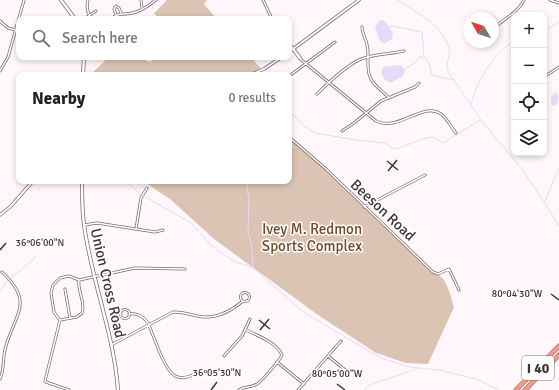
<!DOCTYPE html>
<html lang="en">
<head>
<meta charset="utf-8">
<style>
	body { margin:0; font-family:Signika,sans-serif; background:#f6f6f6; color:#222 }
	.controls { position:absolute; right:12px; top:12px; display:grid; overflow:hidden; border-radius:8px; box-shadow:0 2px 6px #0003 }
	.controls button { width:36px; height:36px; display:grid; place-items:center; padding:0; border:0; border-bottom:1px solid #e0e0e0; background:#fff; color:#222; font:20px sans-serif }
	.compass { position:absolute; left:463px; top:12px; width:36px; height:36px; border-radius:50%; background:#fff; box-shadow:0 2px 6px #0003; rotate:309deg }
	.list { margin:0; padding:0; list-style:none }
	h2 { display:flex; justify-content:space-between; align-items:center; height:52px; margin:0; padding:0 16px; font-size:17px }
	h2 small { font-size:13px; font-weight:400; color:#767676 }
	.icon { flex:none; width:22px; height:22px; fill:none; stroke:currentColor; stroke-width:2; stroke-linecap:round; stroke-linejoin:round }
	.map { position:relative; flex:none; width:559px; height:390px; overflow:hidden }
	.search { position:absolute; background:#fff; box-shadow:0 2px 6px #0003; left:16px; top:16px; width:276px; height:44px; display:flex; align-items:center; gap:10px; box-sizing:border-box; padding:0 14px; border-radius:8px; color:#767676; font-size:15px }
	.panel { position:absolute; background:#fff; box-shadow:0 2px 6px #0003; left:16px; top:72px; width:276px; height:112px; border-radius:8px }
	.map>svg:first-child { display:block }
</style>
</head>
<body>
<div class="map">
<svg width="559" height="390" viewBox="0 0 559 390">
	<rect width="100%" height="100%" fill="#fff7f9"/>
	<path fill="#dbc4b3" d="M167,0H207L204,4L217,19H159L154,13Z
		M109,57H137L150,62L155,57H251L262,70L250,75H90Z
		M289,137L326,169L433,272C447,276 450,295 454,307L428,364L406,363L376,353L318,315L214,239L170,199L143,181H289Z"/>
	<path fill="#e4daf9" d="M379,21L383,20C388,24 391,29 393,34L392,39L384,44L380,41L375,28Z
		M399,65L402,66L405,71L403,76L390,83L384,79L381,73L383,67Z
		M555,92L557,93C559,98 559,104 554,106L551,104V98Z"/>
	<g fill="none" stroke-linecap="round" stroke-linejoin="round">
		<path stroke="#e4daf9" stroke-width="1" d="M151,0L153,9
			M398,0C417,14 442,23 449,49C451,58 444,63 449,73L481,120L521,168L541,197L559,226
			M390,27L392,26L422,32L424,57L429,63L432,75L454,80
			M544,31L559,22
			M404,69L415,63L419,57H423
			M471,104C478,79 492,55 514,41
			M289,111L304,126L315,133L356,140L385,143L392,148L396,149L426,138L433,137L443,143L480,120
			M126,181L140,194L191,223L210,244L220,252L235,262L249,266L257,271L303,312L381,358L409,367L439,370L476,379L499,390
			M246,181L249,200L248,232L252,247L253,268
			M545,201L559,168
			M0,290L9,279L33,260L35,256
			M365,390L368,386L375,383L416,369"/>
		<g stroke="#7a6e71" stroke-width="3">
			<path id="minor" d="M88,0C86,7 88,14 92,19
				M141,0L142,8
				M263,0L272,19
				M550,0L559,3
				M116,15L114,9L116,6L119,8L121,13
				M84,19L96,11
				M111,19C120,11 126,16 136,12C142,10 151,4 156,0
				M0,21L8,28L16,30
				M362,27C362,34 366,38 367,45C370,56 365,69 371,79C375,87 383,91 389,98
				M493,29C503,19 518,13 524,0
				M289,43L300,57L301,59
				M293,49L299,58L376,121C400,132 422,101 441,114C447,118 451,127 456,133
				M0,71L8,57L24,0
				M292,74L335,42
				M544,77L559,67
				M317,94C328,83 347,65 361,59C375,54 390,54 404,51
				M342,131L354,123L381,101L415,87L419,83
				M289,137L326,169L433,272L438,274L449,269L459,290
				M364,207L425,175
				M84,225L97,223L155,232L163,230
				M136,229L141,198L147,188
				M79,280C77,291 86,302 82,313L77,317L60,320L58,318L54,312L51,293L53,285L60,278L69,276L79,280L135,268L185,269
				M65,289L70,318
				M240.5 297a4.5 4.5 0 1 1 9 0a4.5 4.5 0 1 1-9 0Z
				M120.5 314a4.5 4.5 0 1 1 9 0a4.5 4.5 0 1 1-9 0Z
				M129,314C138,313 143,316 148,323C152,333 156,343 160,353C170,376 177,386 202,370
				M60,320L45,381L46,382L69,390
				M111,345L173,312C182,312 189,314 197,316C215,320 230,312 243,301
				M224,356L242,336L250,319
				M328,356L349,373
				M277,362L304,384
				M0,379C5,369 2,357 6,346C16,312 34,302 2,272
				M239,390C244,386 251,388 257,384C261,382 280,360 282,355C276,342 258,336 246,330
				M298,390L341,341"/>
		</g>
		<g stroke="#7a6e71" stroke-width="3.5">
			<path id="tertiary" d="M289,52L359,0
				M250,75L264,69L282,57
				M0,215L11,206L33,181"/>
		</g>
		<g stroke="#7a6e71" stroke-width="4">
			<path id="secondary" d="M61,0L75,19
				M83,75L84,57
				M82,181C82,195 82,210 84,224C91,280 114,333 118,390"/>
		</g>
		<g stroke="#b2776e" stroke-width="5">
			<path id="motorway" d="M516,390L559,346
				M525,390L559,355"/>
		</g>
		<use href="#minor" stroke="#fff" stroke-width="1.5"/>
		<use href="#tertiary" stroke="#fff" stroke-width="2"/>
		<use href="#secondary" stroke="#fff" stroke-width="2.5"/>
		<use href="#motorway" stroke="#f39a8c" stroke-width="3.5"/>
	</g>
	<path fill="none" stroke="#3a3537" stroke-width="1.5" d="M387,161L398,170M388,171L397,160M0,250L6,243M551,294L559,300M259,320L270,329M260,330L269,319M337,384L345,390M211,390L217,382"/>
	<g text-anchor="middle" stroke-width="3" stroke-linejoin="round" paint-order="stroke">
		<rect fill="#fff" stroke="#757273" stroke-width="1" x="522" y="356" width="32" height="24" rx="3"/>
		<g font-size="14" font-weight="bold" fill="#3a3537">
			<text x="538" y="373">I 40</text>
		</g>
		<g font-size="15" fill="#3a3537" stroke="#fff">
			<text transform="translate(383 210) rotate(43)" y="5">Beeson Road</text>
			<text transform="translate(108 283) rotate(77)" y="5">Union Cross Road</text>
		</g>
		<g font-size="15" fill="#724928" stroke="#fff">
			<text x="312" y="234">Ivey M. Redmon<tspan x="312" dy="17">Sports Complex</tspan></text>
		</g>
	</g>
	<g font-size="10" text-anchor="middle" fill="#3a3537" stroke="#fff" stroke-width="3" stroke-linejoin="round" paint-order="stroke">
		<text x="40" y="246">36°06'00"N</text>
		<text x="517" y="297">80°04'30"W</text>
		<text x="217" y="376">36°05'30"N</text>
		<text x="337" y="377">80°05'00"W</text>
	</g>
</svg>
<div class="controls">
<button>+</button>
<button>−</button>
<button><svg class="icon" aria-label="locate" viewBox="0 0 24 24"><circle cx="12" cy="12" r="6"/><path d="M12 2v4M12 18v4M2 12h4M18 12h4"/></svg></button>
<button><svg class="icon" aria-label="layers" viewBox="0 0 24 24"><path d="M12 4l9 5-9 5-9-5zM3 14l9 5 9-5"/></svg></button>
</div>
<svg class="compass" viewBox="-18 -18 36 36"><path d="M0-13l5 13h-10z" fill="#e53935"/><path d="M0 13l5-13h-10z" fill="#767676"/></svg>
<div class="search"><svg class="icon" aria-label="search" viewBox="0 0 24 24"><circle cx="10" cy="10" r="6"/><path d="M15 15l6 6"/></svg>Search here</div>
<section class="panel">
<h2>Nearby<small>0 results</small></h2>
<ul class="list">
</ul>
</section>
</div>
</body>
</html>
